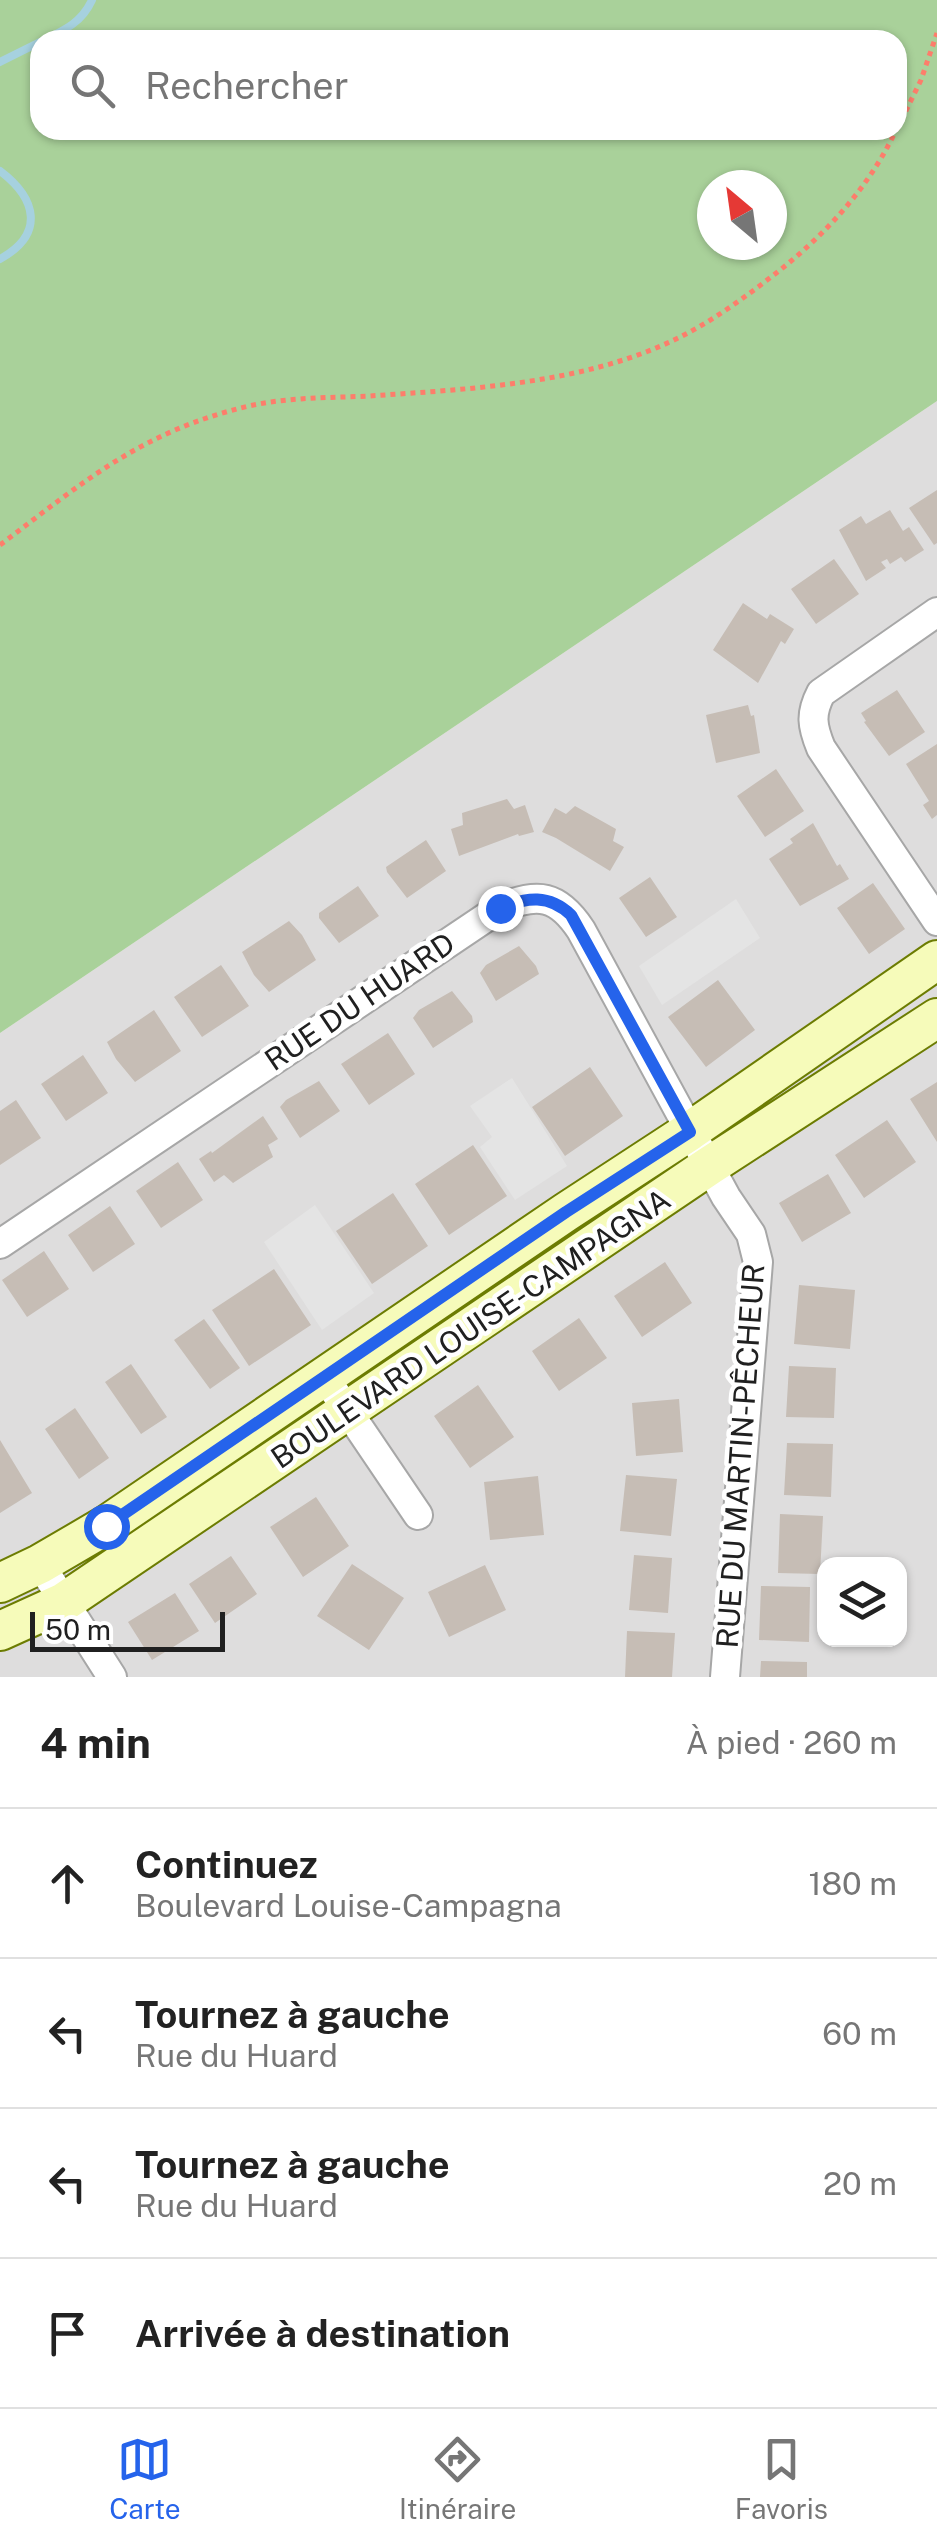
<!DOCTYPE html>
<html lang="fr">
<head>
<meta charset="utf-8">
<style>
	body { margin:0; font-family:"Public Sans",sans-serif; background:#f6f6f6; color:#222 }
	.controls { position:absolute; right:30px; bottom:30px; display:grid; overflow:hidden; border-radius:20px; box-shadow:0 2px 8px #0004 }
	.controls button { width:90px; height:90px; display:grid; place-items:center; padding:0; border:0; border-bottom:2px solid #e0e0e0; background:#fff; color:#222; font:50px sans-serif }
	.compass { position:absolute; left:697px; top:170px; width:90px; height:90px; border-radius:50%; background:#fff; box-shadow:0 2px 8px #0004; rotate:331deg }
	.scale { position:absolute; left:30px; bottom:25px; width:195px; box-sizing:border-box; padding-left:10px; border:5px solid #202020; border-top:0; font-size:28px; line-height:35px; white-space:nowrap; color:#202020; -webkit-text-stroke:8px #fff; paint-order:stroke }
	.stop { position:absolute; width:30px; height:30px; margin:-22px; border:8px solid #2563eb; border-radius:50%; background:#fff }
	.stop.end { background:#2563eb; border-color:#fff; box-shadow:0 2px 10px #0008 }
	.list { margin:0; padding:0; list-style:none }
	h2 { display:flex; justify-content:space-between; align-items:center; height:130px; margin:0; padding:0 40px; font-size:42px }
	h2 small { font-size:32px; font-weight:400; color:#767676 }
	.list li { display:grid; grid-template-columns:65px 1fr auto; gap:30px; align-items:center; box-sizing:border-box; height:150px; padding:0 40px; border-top:2px solid #e0e0e0 }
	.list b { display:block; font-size:38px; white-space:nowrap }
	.list p { margin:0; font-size:32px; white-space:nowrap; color:#767676 }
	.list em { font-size:32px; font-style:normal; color:#767676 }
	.icon { flex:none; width:55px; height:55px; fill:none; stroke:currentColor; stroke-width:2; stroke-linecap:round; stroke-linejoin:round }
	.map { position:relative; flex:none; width:937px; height:1677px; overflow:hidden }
	.search { position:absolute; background:#fff; box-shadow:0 2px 8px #0004; left:30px; right:30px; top:30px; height:110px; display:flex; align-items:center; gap:25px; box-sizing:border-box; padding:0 35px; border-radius:30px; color:#767676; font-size:38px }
	.sheet { height:730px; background:#fff }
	nav { display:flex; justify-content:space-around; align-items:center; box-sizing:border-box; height:140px; border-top:2px solid #e0e0e0; background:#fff; font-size:28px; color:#767676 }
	nav a { display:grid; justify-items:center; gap:5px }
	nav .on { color:#2563eb }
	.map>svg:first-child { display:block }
</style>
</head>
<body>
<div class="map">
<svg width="937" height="1677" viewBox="0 0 937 1677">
	<rect width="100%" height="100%" fill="#f1ede6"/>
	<path fill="#dedddd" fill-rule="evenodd" d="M937,401V1677H0V1033ZM824,1564H900V1640H824Z"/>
	<path fill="#a9d19a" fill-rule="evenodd" d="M0,0H937V401L0,1033ZM40,40H897V130H40ZM712,185H772V245H712Z"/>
	<path fill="#e4e4e4" d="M736,899L760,938L662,1005L639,966Z
		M512,1078L567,1166L515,1200L480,1147L492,1137L470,1106Z
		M315,1205L374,1293L322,1330L264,1242Z"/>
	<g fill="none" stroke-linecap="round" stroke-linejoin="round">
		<path stroke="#a6d1df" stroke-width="8" d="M44,40C65,30 82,22 92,0
			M0,62L40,42
			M0,171C37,199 45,234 0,259"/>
	</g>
	<path fill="#c6bdb5" d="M937,490V543L934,545L909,508Z
		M890,510L903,531L909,527L924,550L905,562L901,557L890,564L887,559L881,562L886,568L866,581L839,530L861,516L866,524Z
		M834,559L859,594L816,624L791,589Z
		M743,603L767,619L770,614L794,629L785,644L781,641L758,683L713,650Z
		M897,690L925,732L889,756L864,722L866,721L861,713Z
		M748,705L751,716L754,715L760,753L716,763L706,715Z
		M937,744V815L932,819L923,805L929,801L906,764Z
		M776,769L804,811L765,837L737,796Z
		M507,799L514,809L525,805L534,832L519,836L518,834L459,856L451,829L463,825L462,813Z
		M575,806L616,829L613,841L624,847L610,871L556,838L542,832L555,808L566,814Z
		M813,823L837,866L840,864L849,879L800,906L769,859L793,843L790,839Z
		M426,840L446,871L407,898L387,872L386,867Z
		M650,877L677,917L646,937L619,898Z
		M873,883L905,929L869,954L837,908Z
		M358,886L379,916L339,943L319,918V913Z
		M289,921L302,935L316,960L269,992L254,975L242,952Z
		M519,946L536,966L539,974L496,1001L480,973L486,965Z
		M221,965L249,1006L202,1037L174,997Z
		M718,980L755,1030L706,1067L668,1017Z
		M452,991L472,1016L473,1022L433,1048L413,1018L419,1010Z
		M154,1010L181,1051L135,1082L116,1059L107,1042Z
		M388,1033L415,1074L369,1105L341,1064Z
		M83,1055L108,1093L66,1121L41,1084Z
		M590,1067L623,1116L565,1156L532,1107Z
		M319,1081L340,1111L300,1138L280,1107L286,1100Z
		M937,1082V1142L910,1099Z
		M16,1100L41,1138L0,1165V1111Z
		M263,1116L278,1139L268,1145L273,1157L233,1183L224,1175L214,1182L199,1159L211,1151L212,1153Z
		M887,1120L916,1162L864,1198L835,1155Z
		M473,1145L507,1196L449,1235L415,1184Z
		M178,1162L203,1200L161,1228L136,1191Z
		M828,1174L851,1213L802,1242L779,1203Z
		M393,1193L428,1246L372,1284L336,1231Z
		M110,1206L135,1244L93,1272L68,1235Z
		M44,1251L69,1289L27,1317L2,1280Z
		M665,1262L692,1303L642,1337L614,1296Z
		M274,1269L311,1325L249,1366L212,1310Z
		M799,1285L855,1290L850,1349L794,1344Z
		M579,1318L607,1358L559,1391L532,1351Z
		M204,1319L240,1368L210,1389L174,1340Z
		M131,1364L167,1417L141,1434L105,1382Z
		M789,1366L836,1368L834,1418L786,1417Z
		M478,1385L514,1437L470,1468L434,1416Z
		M679,1399L683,1452L636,1456L632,1403Z
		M75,1408L109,1458L79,1479L45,1429Z
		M0,1440L32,1493L0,1513Z
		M787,1443L833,1444L831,1497L784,1495Z
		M626,1475L677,1479L671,1536L620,1531Z
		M538,1476L544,1535L490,1540L484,1482Z
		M316,1497L349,1546L303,1577L270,1527Z
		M780,1514L823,1516L820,1574L778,1573Z
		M634,1555L672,1558L668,1613L629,1610Z
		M231,1556L257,1594L215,1623L189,1584Z
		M352,1564L404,1598L369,1650L317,1616Z
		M485,1565L506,1610L449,1637L428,1592Z
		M761,1586L810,1587L809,1642L759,1640Z
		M175,1593L199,1631L152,1660L128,1622Z
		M627,1631L675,1633L672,1677H625Z
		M761,1661L807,1662V1677H760Z"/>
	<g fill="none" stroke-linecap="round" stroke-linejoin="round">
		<g stroke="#a7a7a7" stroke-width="32">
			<path id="street" d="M937,612L821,693C810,714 812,726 821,748L937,921
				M0,1244L500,908C538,892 558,895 581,930L726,1197L751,1234L758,1262L725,1677
				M324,1376L418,1515
				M40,1564L112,1677"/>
		</g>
		<g stroke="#6c7c02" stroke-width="42">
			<path id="secondary" d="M0,1583L40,1564L105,1526L566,1212L690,1131L937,960
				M0,1631L64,1602L709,1166L937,1018"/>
		</g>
		<path stroke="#fd7d6b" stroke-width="5" stroke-dasharray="5 5" stroke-linecap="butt" d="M897,129L921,80L937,33
			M0,545C85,481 142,431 249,406C289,397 329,398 370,396C470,389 582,384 674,340C710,323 744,298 775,274C825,235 869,188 896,130"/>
		<use href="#street" stroke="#fff" stroke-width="28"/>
		<use href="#secondary" stroke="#f6fbba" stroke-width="38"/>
	</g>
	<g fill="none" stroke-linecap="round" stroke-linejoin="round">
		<path stroke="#2563eb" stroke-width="12" d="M106,1526L566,1212L690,1132L571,915C549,894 527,897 500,908"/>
	</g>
	<g text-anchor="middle" stroke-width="9" stroke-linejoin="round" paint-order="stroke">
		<g font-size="30" fill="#202020" stroke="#fff">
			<text transform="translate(360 1002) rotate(-34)" y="10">RUE DU HUARD</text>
			<text transform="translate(471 1329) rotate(-34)" y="10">BOULEVARD LOUISE-CAMPAGNA</text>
			<text transform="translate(741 1456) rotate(-86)" y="10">RUE DU MARTIN-PÊCHEUR</text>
		</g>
	</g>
</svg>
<div class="controls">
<button><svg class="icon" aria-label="layers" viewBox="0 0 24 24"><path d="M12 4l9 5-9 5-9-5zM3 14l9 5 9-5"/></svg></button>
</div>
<svg class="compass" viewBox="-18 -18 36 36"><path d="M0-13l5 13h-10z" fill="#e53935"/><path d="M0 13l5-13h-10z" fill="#767676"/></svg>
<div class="scale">50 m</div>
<div class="stop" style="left:106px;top:1526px"></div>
<div class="stop end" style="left:500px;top:908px"></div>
<div class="search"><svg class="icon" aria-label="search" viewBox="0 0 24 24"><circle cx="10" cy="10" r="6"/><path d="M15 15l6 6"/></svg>Rechercher</div>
</div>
<section class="sheet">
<h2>4 min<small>À pied · 260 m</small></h2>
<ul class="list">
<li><svg class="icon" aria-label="ahead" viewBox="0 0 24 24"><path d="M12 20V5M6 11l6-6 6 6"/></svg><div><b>Continuez</b><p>Boulevard Louise-Campagna</p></div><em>180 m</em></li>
<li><svg class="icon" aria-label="left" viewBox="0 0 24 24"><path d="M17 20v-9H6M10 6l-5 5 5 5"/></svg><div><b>Tournez à gauche</b><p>Rue du Huard</p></div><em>60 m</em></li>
<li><svg class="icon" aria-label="left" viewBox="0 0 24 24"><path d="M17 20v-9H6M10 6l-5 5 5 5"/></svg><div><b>Tournez à gauche</b><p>Rue du Huard</p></div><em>20 m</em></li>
<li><svg class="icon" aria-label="arrive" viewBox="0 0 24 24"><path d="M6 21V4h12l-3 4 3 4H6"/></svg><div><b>Arrivée à destination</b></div></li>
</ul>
</section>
<nav>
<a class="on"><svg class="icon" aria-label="map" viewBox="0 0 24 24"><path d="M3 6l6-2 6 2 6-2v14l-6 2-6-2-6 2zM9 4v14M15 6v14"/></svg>Carte</a>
<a><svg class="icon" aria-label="directions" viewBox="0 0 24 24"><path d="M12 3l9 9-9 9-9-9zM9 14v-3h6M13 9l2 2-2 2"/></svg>Itinéraire</a>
<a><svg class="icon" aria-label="saved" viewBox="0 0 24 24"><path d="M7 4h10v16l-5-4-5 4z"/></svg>Favoris</a>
</nav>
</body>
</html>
